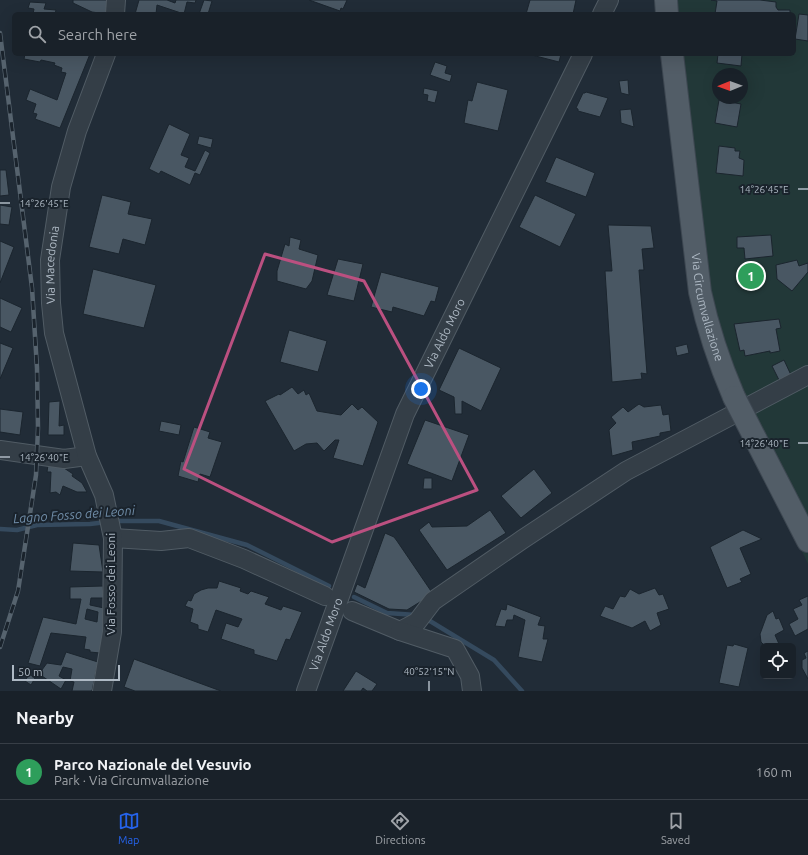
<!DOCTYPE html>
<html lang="en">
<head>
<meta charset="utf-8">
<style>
	body { margin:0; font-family:Ubuntu,sans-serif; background:#222931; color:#f1f3f6 }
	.controls { position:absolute; right:12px; bottom:12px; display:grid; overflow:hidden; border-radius:6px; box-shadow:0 4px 16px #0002 }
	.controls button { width:36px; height:36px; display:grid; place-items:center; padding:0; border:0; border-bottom:1px solid #373e46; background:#192129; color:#f1f3f6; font:20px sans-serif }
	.compass { position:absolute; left:712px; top:68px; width:36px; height:36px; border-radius:50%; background:#192129; box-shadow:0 4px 16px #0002; rotate:269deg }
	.scale { position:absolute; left:12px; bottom:10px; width:108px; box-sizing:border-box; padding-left:4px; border:2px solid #aeb9c4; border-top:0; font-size:11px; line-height:14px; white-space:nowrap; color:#aeb9c4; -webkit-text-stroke:3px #1a232c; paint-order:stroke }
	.you { position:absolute; left:421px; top:389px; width:14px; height:14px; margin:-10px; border:3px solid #fff; border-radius:50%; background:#1a73e8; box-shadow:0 0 0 6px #1a73e833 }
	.badge { display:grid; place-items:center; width:26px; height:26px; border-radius:50%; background:#2563eb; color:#fff; font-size:13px; font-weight:700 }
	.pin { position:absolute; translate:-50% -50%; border:2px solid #fff; box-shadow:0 1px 4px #0006 }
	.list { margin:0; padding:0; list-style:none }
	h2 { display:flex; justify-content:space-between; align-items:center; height:52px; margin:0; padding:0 16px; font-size:17px }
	h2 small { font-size:13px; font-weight:400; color:#9fa3a8 }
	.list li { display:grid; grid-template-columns:26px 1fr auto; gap:12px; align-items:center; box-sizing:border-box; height:56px; padding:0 16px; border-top:1px solid #373e46 }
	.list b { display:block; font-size:15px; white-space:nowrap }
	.list p { margin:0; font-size:13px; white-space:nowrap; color:#9fa3a8 }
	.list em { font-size:13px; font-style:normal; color:#9fa3a8 }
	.icon { flex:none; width:22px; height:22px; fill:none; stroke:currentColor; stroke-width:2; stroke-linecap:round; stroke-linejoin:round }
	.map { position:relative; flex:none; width:808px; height:691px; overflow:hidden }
	.search { position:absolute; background:#192129; box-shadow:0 4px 16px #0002; left:12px; right:12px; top:12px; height:44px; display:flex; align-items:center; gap:10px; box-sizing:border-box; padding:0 14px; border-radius:6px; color:#9fa3a8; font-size:15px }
	.sheet { height:108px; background:#192129 }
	nav { display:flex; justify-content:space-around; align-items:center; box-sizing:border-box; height:56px; border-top:1px solid #373e46; background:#192129; font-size:11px; color:#9fa3a8 }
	nav a { display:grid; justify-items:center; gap:2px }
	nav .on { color:#2563eb }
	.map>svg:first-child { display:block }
</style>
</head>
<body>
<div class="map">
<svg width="808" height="691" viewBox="0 0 808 691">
	<rect width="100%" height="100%" fill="#212c37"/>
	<path fill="#223838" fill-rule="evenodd" d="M662,0H808V564L729,401L666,54H794V14H663ZM718,74H742V98H718Z"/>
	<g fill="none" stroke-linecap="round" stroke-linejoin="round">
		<path stroke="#354a5e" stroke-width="4.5" d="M114,521H159L247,545L329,586
			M0,529L17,530L37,525L90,524L107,522
			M354,597L387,613L416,615
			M425,618L494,660L522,691"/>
	</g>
	<path fill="#495763" stroke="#1b252e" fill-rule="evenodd" d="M73,0H108L107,14L92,12L73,3Z
		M139,0H167L175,3L176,0H196L195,3L187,2L184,14L157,5L156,14H135Z
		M204,0L212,1L208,14H199Z
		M309,0H347L343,9L341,8L340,11Z
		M530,0H576L573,14H526Z
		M711,0H760L776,2V7L778,10H790V14H715L717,1Z
		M30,2L46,3L44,9L56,10L55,14H33L34,9L28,8Z
		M799,14L808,15V41L795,39Z
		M25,54H90L60,128L35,119L37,114L33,113L36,104L26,100L30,89L57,100L66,73L61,72L62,68L54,65L55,63L41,60L40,62L24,59Z
		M528,54H561L559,62Z
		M718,54H742L741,66L717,63Z
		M435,62L447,66L445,73L452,75L450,82L430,75Z
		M628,80L629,95L621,93L619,81Z
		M477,82L508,90L498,131L464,123L468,100L472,101Z
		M424,88L438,91L435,103L427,101L428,95L423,94Z
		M586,92L608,98L600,117L578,111V109L576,108L583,93H585Z
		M719,100L741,104L737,127L715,123Z
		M631,109L634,127L621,123L620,110Z
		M169,124L190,134L181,155L189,158L185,167L195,171L205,150L210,153L200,175L195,173L190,185L161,171L159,174L149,169Z
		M199,136L213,139L211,148L197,144Z
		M719,146L735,148V151H740L739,158L744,160L743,176L716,173Z
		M556,157L595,173L586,197L545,182Z
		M0,170H6L9,195L0,196Z
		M102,195L131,202L128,214L152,219L145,245L123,239L119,254L89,247Z
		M535,195L576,214L560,247L519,227Z
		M0,205L12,207L9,225L0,224Z
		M608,225L651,226L654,248L642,249L644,270H639L647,374L641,373L642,379L612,382L605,271H612Z
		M771,235L773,256L745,259L744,248H737V237Z
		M290,237L301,240L299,249L318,255L312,281L306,289L277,281V271L285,244L289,246Z
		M0,241L14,247L0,283Z
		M338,259L363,264L354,301L327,295Z
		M797,260L799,266L808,263V272L792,291L777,279L776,265Z
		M753,268L754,276L744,277L743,269Z
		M93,269L156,285L144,328L83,314Z
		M381,272L439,287L435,302L431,301L424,316L393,307L392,312L371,307Z
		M0,298L22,308L11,332L0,327Z
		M779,319L781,328L776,329L780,351L770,353V351L745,356L744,350L740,351L734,324Z
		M289,330L327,341L318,372L280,362Z
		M0,343L13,348L0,379Z
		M687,344L689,353L677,356L675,347Z
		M459,348L501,368L481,411L462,401V414H455L454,397L439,390Z
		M784,360L791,375L779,380L772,366Z
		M292,387L298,394L304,390L306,395L309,393L317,411L341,415L352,404L358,410L362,407L378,422L363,466L333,458L339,440H335L324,451L317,443L306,444L294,451L265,401L279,394L280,395Z
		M60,401L59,426L64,425V435H48L49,402Z
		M639,404L644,407L661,405L663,415L669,414L671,431L660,433V436L632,442L633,450L612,456L609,430L616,423L611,417L623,407L628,412Z
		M0,409L23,412L20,435L0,432Z
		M425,420L469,435L452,481L407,464Z
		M161,421L181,425L179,435L159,431Z
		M194,427L210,432L208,438L222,442L210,477L200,474L198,482L178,476L181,461L183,462Z
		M48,465L64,468L73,474L72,476L82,483L87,492H77L63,486L60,495L56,492L50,493L51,472H47Z
		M534,469L552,493L521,518L501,496Z
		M424,478H432V489H423Z
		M490,510L506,533L447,570L419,530L429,522L432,527L467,526Z
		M743,530L762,539L740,548L751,574L740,579L742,582L727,588L710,547Z
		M385,533L394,537L397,541L433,594L407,610L389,609L354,592L357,584L365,588Z
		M73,543L99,545L103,572L70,571Z
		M219,581L241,588L240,591L248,594L251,591L269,597L265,604L281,610L283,606L302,612L290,640L286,639L277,661L254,654V650L221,639L226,623L238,627L242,619L216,610L208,632L198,629V625L190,622L193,609L185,606L188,600L191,601L194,594L201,590L208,588H217Z
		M103,586L104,598H91L90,605L104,608L105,629L100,653L90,652V650L84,649L86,637L51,633L40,666L28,663L43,617L76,624L81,599H70V587ZM87,609L98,612L97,622L85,619Z
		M655,588L659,595L663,594L669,609L657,613L661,625L650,631L645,621L632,628L600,616L605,606L613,609L620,596L625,597L630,589L639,594Z
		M808,596V629L795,636L789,624L798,619L793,609L802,605L799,600Z
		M507,604L541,617L538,625L545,626L543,639H548L542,662L518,657L525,620L514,615L513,620H507L505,627L495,626L501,609L506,610Z
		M773,611L776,619L779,618L784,630L775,635L779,644L775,646H765L761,642L760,634L767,615Z
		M734,644L748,648L739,687L719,683L727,645L733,646Z
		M808,651V679L802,668V660L806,658L804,653Z
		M66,652L98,662L92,691H72L74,682L70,681L72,669L63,667L59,676L66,680L61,689L39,674L47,663L61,665Z
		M134,659L221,691H135L124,687Z
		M356,671L377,684L372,691H367L363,688L361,691H343Z
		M29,674L35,678L31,685L25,681Z"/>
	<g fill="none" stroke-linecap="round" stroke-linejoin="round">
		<g stroke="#515c65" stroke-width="20">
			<g id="minor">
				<path d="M115,14L116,0"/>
				<path d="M602,14L609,0"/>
				<path d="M0,450L64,459L87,456"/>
				<path d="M113,538L161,541L189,538L244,559L325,596"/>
				<path d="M352,611L400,631L417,622L433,601L523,539L626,471L808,375"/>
				<path d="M400,631L455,649L470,676L472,691"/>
				<path id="s1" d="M102,691L112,632L113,538L104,495L87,456L54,333L51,303L50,260L61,187L77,131L106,54"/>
				<path id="s2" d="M306,691L405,414L583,54"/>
			</g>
		</g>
		<g stroke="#3d4751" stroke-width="24">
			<g id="major">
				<path d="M666,0L667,14"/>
				<path id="s3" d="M672,54L700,292C708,329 719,362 734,397"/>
				<path d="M755,438L808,541"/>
			</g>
		</g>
		<use href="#minor" stroke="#343e47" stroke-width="18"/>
		<use href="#major" stroke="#525d67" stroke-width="22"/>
		<g stroke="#56636e" stroke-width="4.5">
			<path id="rail" d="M0,33L32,288L37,368L38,428L36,475L18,591L0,647"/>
		</g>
		<use href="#rail" stroke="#1a232c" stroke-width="3" stroke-dasharray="9" stroke-linecap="butt"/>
		<g stroke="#3d4751" stroke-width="24" stroke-linecap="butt">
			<path id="major-bridge" d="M734,397L755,438"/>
		</g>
		<use href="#major-bridge" stroke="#525d67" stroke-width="22"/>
	</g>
	<path fill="none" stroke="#bb5080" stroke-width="3" stroke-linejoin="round" d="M265,254L364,281L477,490L332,542L184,469Z"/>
	<path fill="none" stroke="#aeb9c4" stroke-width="1.5" d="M798,189H808M0,203H10M798,443H808M0,457H10M429,681V691"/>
	<g text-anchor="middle" stroke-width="4" stroke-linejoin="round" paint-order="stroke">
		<g font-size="12" fill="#aeb9c4" stroke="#1a232c">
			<text dy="4" stroke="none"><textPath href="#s1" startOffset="436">Via Macedonia</textPath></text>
			<text dy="4" stroke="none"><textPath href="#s3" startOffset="256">Via Circumvallazione</textPath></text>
			<text dy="4" stroke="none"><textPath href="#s2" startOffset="384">Via Aldo Moro</textPath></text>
			<text transform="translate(111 584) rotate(-90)" y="4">Via Fosso dei Leoni</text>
			<text dy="4" stroke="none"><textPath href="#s2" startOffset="60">Via Aldo Moro</textPath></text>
		</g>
		<g font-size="13" font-style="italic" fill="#708da8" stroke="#1a232c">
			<text transform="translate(74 514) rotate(-4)" y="5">Lagno Fosso dei Leoni</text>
		</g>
	</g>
	<g font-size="10" text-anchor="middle" fill="#aeb9c4" stroke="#1a232c" stroke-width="4" stroke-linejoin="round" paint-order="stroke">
		<text x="764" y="193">14°26'45"E</text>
		<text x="44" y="207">14°26'45"E</text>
		<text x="764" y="447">14°26'40"E</text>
		<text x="44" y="461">14°26'40"E</text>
		<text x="429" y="675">40°52'15"N</text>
	</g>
</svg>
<div class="controls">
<button><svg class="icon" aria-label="locate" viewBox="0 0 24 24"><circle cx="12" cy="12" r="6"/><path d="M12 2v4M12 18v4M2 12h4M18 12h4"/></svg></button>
</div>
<svg class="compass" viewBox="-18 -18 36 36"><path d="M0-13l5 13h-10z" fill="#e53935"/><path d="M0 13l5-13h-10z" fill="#9fa3a8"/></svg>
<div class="scale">50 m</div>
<div class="you"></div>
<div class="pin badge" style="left:751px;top:276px;background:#2e9e5b">1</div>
<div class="search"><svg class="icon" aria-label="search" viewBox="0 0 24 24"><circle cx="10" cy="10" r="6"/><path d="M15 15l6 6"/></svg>Search here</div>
</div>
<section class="sheet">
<h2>Nearby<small></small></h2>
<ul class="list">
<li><span class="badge" style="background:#2e9e5b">1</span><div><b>Parco Nazionale del Vesuvio</b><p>Park · Via Circumvallazione</p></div><em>160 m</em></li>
</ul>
</section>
<nav>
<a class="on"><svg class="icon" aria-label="map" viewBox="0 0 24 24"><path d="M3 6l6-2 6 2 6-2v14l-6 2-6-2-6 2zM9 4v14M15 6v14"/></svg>Map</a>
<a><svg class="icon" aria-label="directions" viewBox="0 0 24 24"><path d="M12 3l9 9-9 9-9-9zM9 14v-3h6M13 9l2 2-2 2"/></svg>Directions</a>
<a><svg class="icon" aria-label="saved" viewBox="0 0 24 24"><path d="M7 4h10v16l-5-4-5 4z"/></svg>Saved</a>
</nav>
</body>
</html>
